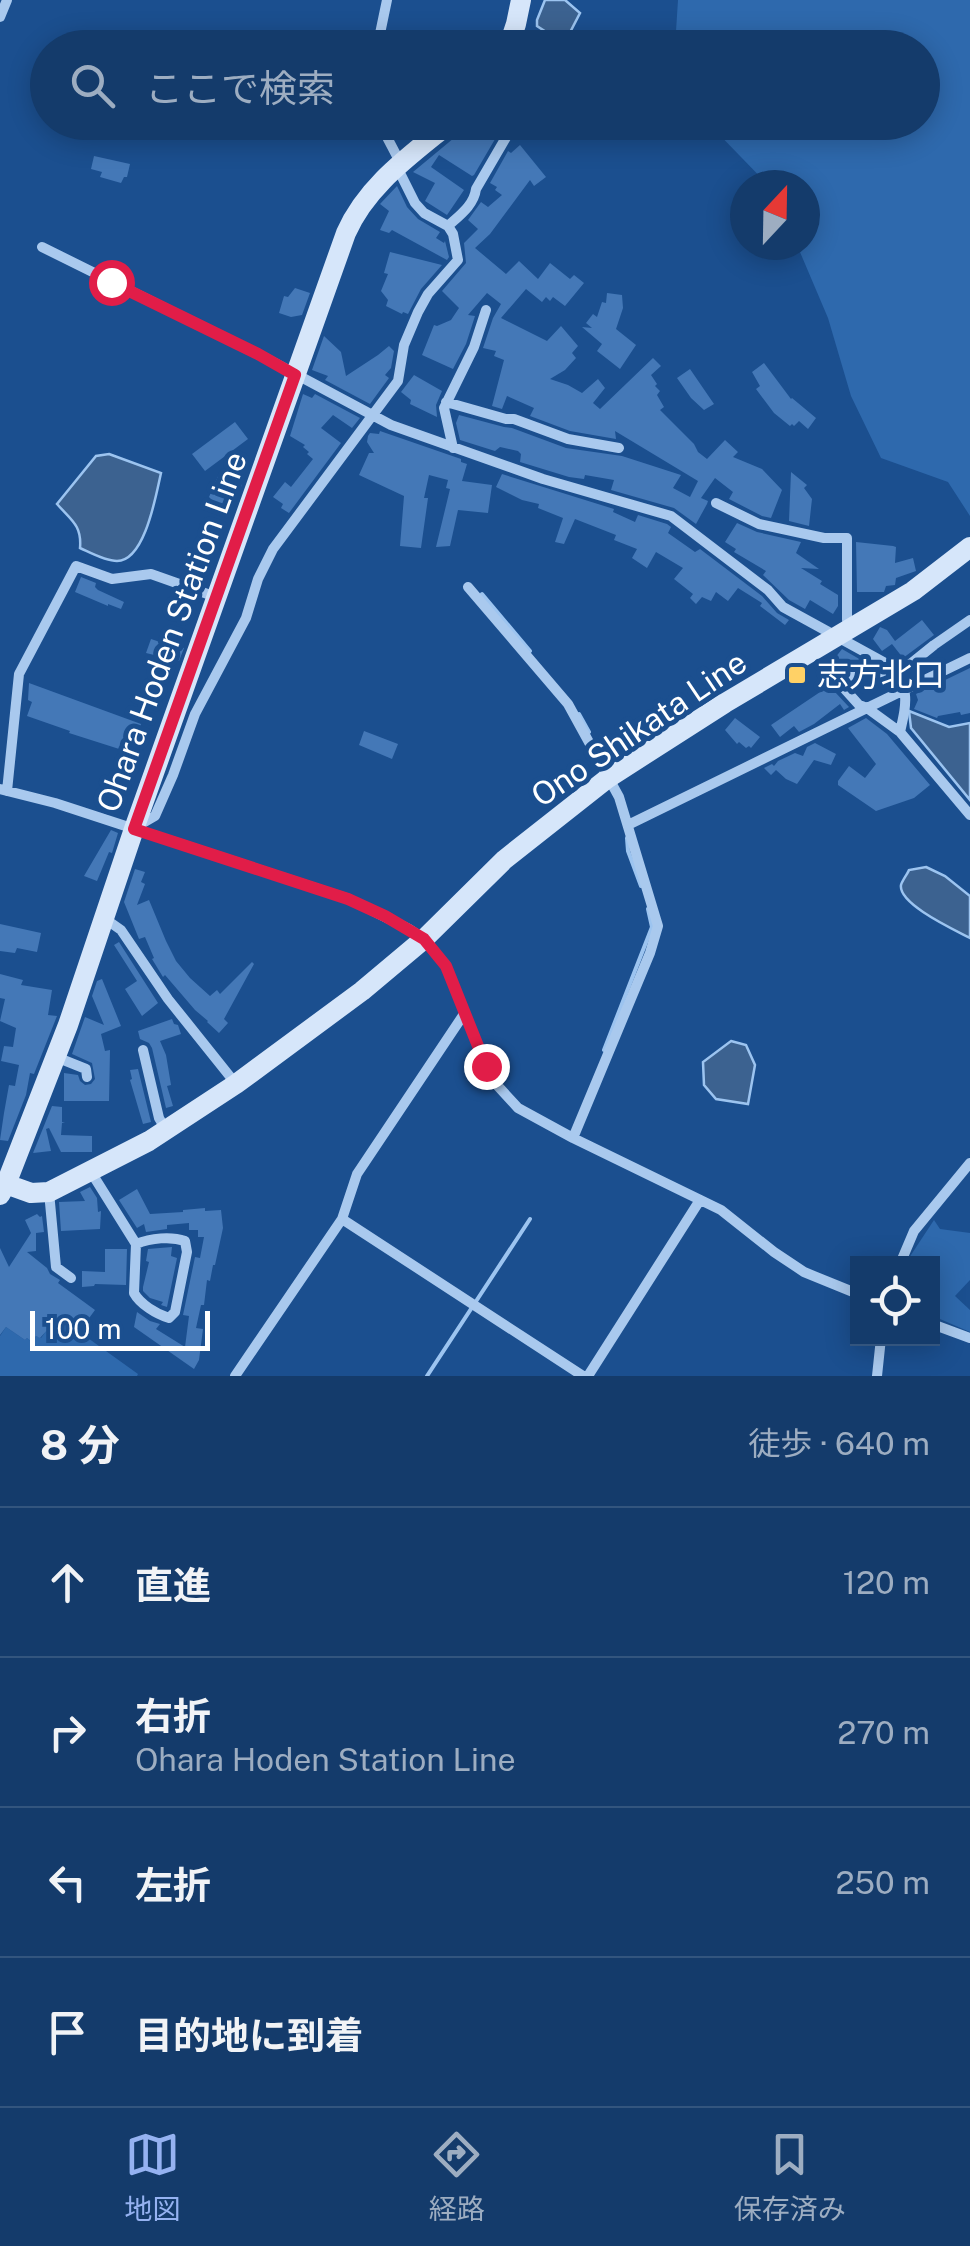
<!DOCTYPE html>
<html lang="ja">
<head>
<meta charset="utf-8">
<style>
	body { margin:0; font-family:"Public Sans","Noto Sans JP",sans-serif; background:#1d4271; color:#f1f3f6 }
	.controls { position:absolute; right:30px; bottom:30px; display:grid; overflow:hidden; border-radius:0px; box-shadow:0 5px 25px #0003 }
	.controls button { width:90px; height:90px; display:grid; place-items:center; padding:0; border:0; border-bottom:2px solid #33557e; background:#143b6b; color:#f1f3f6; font:50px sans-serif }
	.compass { position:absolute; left:730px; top:170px; width:90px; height:90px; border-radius:50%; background:#143b6b; box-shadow:0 5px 25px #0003; rotate:22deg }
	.scale { position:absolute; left:30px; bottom:25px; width:180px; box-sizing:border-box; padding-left:10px; border:5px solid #fff; border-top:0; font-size:28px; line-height:35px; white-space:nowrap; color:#fff; -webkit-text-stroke:8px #1b4f8f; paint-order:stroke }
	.stop { position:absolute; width:30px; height:30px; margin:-22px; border:8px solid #e11d48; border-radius:50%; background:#fff }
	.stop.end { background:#e11d48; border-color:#fff; box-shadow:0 2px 10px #0008 }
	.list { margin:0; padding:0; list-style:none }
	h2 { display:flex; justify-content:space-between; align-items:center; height:130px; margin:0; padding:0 40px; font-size:42px }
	h2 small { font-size:32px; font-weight:400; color:#9dadc1 }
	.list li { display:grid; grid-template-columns:65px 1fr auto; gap:30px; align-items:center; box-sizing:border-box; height:150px; padding:0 40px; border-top:2px solid #33557e }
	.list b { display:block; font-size:38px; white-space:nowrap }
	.list p { margin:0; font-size:32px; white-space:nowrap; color:#9dadc1 }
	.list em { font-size:32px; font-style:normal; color:#9dadc1 }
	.icon { flex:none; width:55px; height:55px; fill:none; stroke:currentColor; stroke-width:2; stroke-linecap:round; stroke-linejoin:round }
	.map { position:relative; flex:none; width:970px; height:1376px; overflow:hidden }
	.search { position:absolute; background:#143b6b; box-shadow:0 5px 25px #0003; left:30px; right:30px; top:30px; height:110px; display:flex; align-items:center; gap:25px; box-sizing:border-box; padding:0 35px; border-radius:55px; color:#9dadc1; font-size:38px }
	.sheet { height:730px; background:#143b6b }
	nav { display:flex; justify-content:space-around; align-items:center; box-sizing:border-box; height:140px; border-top:2px solid #33557e; background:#143b6b; font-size:28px; color:#9dadc1 }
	nav a { display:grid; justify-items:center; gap:5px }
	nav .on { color:#95b2f1 }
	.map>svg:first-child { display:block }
</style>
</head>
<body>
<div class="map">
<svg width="970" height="1376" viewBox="0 0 970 1376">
	<rect width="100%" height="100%" fill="#1b4f8f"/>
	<path fill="#2e69ad" d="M678,0H970V516L948,482L881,458L851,396L828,318L797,245H805V185H768L708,123L922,122V48L675,47Z
		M934,1220L940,1229L970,1233V1280L955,1296L970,1310V1332L933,1316L932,1264H905Z
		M60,1318L138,1374L137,1376H0V1336L6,1327L25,1340L27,1338L32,1342L36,1336L41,1338L55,1319L57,1321Z"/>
	<path fill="#3c6290" stroke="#9cc4f0" stroke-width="2.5" d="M545,0H565L580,13L566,40L560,41L537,26V20Z
		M109,454L161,473C156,495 145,561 117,561C105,561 91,553 80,548C82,525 71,520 57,504L96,456Z
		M909,711L949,727L970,723V800L911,728Z
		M926,867L945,876L970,896V938C955,930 898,904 901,885C902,881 908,873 909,870Z
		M731,1041L746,1045L755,1065L748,1104L716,1099L704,1085L703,1062Z"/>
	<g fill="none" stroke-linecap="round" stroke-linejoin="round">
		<path stroke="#9cc4f0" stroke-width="4" d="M482,594L530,651
			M579,714L589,732
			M627,838L628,851L641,886
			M604,1050L652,927L648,909
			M427,1376L530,1219"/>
	</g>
	<path fill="#4478b7" d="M464,122H492L498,134L474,175L472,176L439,155L431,167L464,190L447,215L425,201L435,183L413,172L460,133Z
		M520,145L546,177L534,186L530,180L490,234L475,248L506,274L519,261L538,279L550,263L570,279L574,275L584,283L565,306L553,297L550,301L546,297L542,302L526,289L501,318L547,341L561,326L578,346L572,353L576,358L565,370L550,379L568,385L582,393L598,379L605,388L593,403L600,409L653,358L661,366L651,375L657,384L655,386L660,391L657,395L664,407L660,410L694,444L698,452L707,459L725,440L738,452L733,457L762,469L782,490L771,518L762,516L729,499L733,492L715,478L701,498L708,501L707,504L696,524L674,508L611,490L614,480L585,475L584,479L569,477L520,462L521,454L518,451L500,447L495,451L460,440L456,423L459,415L504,427L512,428L566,448L622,456L681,475L673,488L690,497L698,481L615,431L616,439L570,431L530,416L534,408L507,396L502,409L492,406L504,360L494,356L496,351L483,348L493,318L501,304L487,293L468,315L475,316L466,344L453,369L422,355L434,325L437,326L451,320L459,308L442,291L466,263L464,243L478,229L468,220L481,202L488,207L502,195L495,190L497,187L490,183L508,151L511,153Z
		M94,156L130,164L127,177H124L121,183L100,177L102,172L91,169Z
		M397,186L407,207L418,219L440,232L436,238L444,243L445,241L449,257L447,260L392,230L389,233L380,230L389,211L380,204Z
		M390,252L442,265L421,289L408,314L403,312L402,314L386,306L388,300L381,291L388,274L384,273Z
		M295,288L310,293L302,315L291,317L279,313L284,296L288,297Z
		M607,293L622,295L623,308L616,329L636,345L620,369L597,351L602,344L582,327L592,328L586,323L593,314L597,317L602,302L606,303Z
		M324,336L341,352L346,376L378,355L389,346L394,351L391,368L385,375L389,378L370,404L325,380L328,376L312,370Z
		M764,363L791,399L792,398L816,418L808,429L799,421L794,426L792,424L790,426L774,413L756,389L760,386L752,372Z
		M690,369L714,404L704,410L691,398L677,378Z
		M414,375L442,391L436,405L437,417L410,404L411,400L401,392Z
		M303,394L312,398L315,394L360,418L352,428L333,415L321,428L341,443L289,513L281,508L283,504L273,497L285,482L291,487L313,459L307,454L309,452L303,447L305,445L290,436Z
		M235,422L248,439L205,471L192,454Z
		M380,431L461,459V462L467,464L462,481L492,485L488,513L458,510L450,546L436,547L450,489L446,488L448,480L429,475L424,498H428L421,548L400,546L404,496L359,475L369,453H374L367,442L368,436L370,433L379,434Z
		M791,472L807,485L804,488L812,499L809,526L789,521Z
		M219,474L230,482L231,480L242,485L236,500L224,512L209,497Z
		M502,474L614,509L613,512L635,522L638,515L667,524L671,527L668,533L695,552L700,549L762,596L777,613L789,620L785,625L760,606L762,603L738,588L728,601L716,592L711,601L702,597L696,604L690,598L693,594L674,579L683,568L656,552L647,568L632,558L637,549L614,540L616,535L575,519L564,544L555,542L563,518L538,508L539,504L522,500L496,487Z
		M737,523L757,532L801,542L796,553L819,569L801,568L822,581L820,584L838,595V606L833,614L810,600L805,609L789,600L763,575L766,571L734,552L736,549L725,542Z
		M856,542L893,546L896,547L895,563L913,558L916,571L896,578L895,585L886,586L884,592H857Z
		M81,577L96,583L95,587L98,590L124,602L121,609L108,604V606L75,592Z
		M922,620L934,635L903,658L892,644L882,651L873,639L880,627L887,630L895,641Z
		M151,639L160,642L161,639L184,648L179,661L146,653Z
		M842,649L868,664H856L838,672L834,677L824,666L832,655L835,658Z
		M970,668V713L961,715L960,712L938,716L937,718L914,709L918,700L916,694Z
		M29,683L141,724L139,731L146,733L138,755L69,733L70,731L27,716L32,702L28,700Z
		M832,684L834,691L849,707L844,710L840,704L814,724L799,732L794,726L780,737L771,725Z
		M735,718L760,737L751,748L749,746L746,748L739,742L737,744L725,730Z
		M866,718L887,734L930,785L914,798L876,811L838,785V781L849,766L865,778L876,764L848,728Z
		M364,731L398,744L392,759L359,745Z
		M815,743L836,754L831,765L814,760L797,784L786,779L776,770L771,775L764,768L772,764L774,766L778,761L795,753L803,756L807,747Z
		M111,830L118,833L112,853L109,852L97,881L84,876Z
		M135,869L145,872L141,882L145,884L137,905L149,900L166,941L176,961L190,978L210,996L217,990L220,994L252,962L254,964L224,1019L228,1023L219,1033L207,1022L208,1021L195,1010L165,975L163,977L152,959L154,958L145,937L139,939L124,902Z
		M0,924L41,933L37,952L17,948L15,953L0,951Z
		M119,942L158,1003L142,1016L125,989L137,981L114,945Z
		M0,974L23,980L21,985L52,990L48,1015L57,1016L34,1074L30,1073L26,1095L8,1141L0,1140L4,1113L9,1085L15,1086L19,1065L1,1061L4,1046L13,1047L16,1028L0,1021L5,999L0,998Z
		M102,979L121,1026L101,1034L105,1051L110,1050L109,1101H64V1073L78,1075L80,1081L85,1085L91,1084L95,1079L92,1063L72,1054L85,1017L104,1025L92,996L97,981Z
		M172,1019L174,1024L178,1025L181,1034L160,1041L166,1055L171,1085L167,1086L173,1106L166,1108L152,1048L149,1043L140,1039L138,1031Z
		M138,1069L151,1122L143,1124L130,1080L132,1079L130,1070Z
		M52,1106L62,1107V1122H65L62,1123L61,1135L92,1136V1152H61L49,1128L46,1129L51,1151L33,1153Z
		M90,1187L97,1198L98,1212L101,1211L100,1229L61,1231L59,1202L85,1201L80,1192Z
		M137,1189L150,1214L183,1212V1210L205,1208V1211L221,1210L223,1228L215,1265H213L210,1281L207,1280L204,1305H201L196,1328L203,1329L199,1360L194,1369L134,1327L137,1312L150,1321L160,1324L156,1329L185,1347L189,1316L183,1315L195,1257L200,1258L204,1237H198V1230H189V1223L167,1225V1229L146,1232L144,1224L137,1228L119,1200Z
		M37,1214L40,1217L42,1216L44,1232L36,1233V1251L27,1252L47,1268L50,1274L60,1280L58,1283L95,1310L84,1325L71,1319L68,1322L61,1315L40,1338L36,1336L32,1342L27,1338L25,1340L6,1327L0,1335V1248L9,1267L31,1233L25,1220Z
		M172,1247L171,1256L177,1258L167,1307L161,1305L163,1302L150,1298L143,1291V1287L149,1262L146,1261L148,1249Z
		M105,1249H127L126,1285L95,1284L94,1286L82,1287V1271L105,1272Z"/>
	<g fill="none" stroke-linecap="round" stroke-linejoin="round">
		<path stroke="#a9c9ee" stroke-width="10" d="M0,17L7,0
			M377,48L387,0
			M379,122L401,164
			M448,226C460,215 474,205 476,189L508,134L501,122
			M42,247L258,354L391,425L543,479L671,516L768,590L783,607L885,663C911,684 907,702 900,732
			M446,402L506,419H514L568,439L619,448
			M453,448L444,408L474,347L486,310
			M716,503L759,524L824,538H847V620L853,626
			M468,587L568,704L619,797L658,926L650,953L573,1138
			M894,671L890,673L860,672L842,680L841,685L859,705L867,708L970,658
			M898,674L934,645L970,620
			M0,789L55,803L349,899L409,929L424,939L446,966L486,1066L496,1084L518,1108L573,1138L721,1210L774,1252L804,1272L858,1294
			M7,791L19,674L76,566L112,579L151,574L216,597
			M628,825L867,708L900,732L970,815
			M136,827L155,816L173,775L195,714L246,618L258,579L273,549L398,381L404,345L418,312L428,294L458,260L453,234L448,226L424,213L415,203L397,167
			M104,918L121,930L168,999L236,1084
			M143,1050L159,1118L166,1130
			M56,1057L86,1069L87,1077
			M91,1172L136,1244L134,1293C140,1304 156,1314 169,1318L175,1312L187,1252L185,1241C171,1236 151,1238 136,1244
			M49,1192L56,1267L71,1278
			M342,1219L583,1376
			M900,1264L914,1231L970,1163
			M932,1324L970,1338
			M235,1376L342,1219L357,1174L464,1014
			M588,1376L700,1200
			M877,1376L881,1338"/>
		<path stroke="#d6e6fa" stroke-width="20" d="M508,48L516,24L521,0
			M6,1184L31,1193L49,1192L149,1141L236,1084L362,991L424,939L504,860L608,778L725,703L913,591L970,547
			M0,1195L6,1184L68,1025L134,829L346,233C367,185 411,155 451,122"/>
	</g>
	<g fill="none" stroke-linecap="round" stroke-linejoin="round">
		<path stroke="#e11d48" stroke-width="12" d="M111,282L258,354L295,375L134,829L348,899L385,916L424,939L446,966L486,1066"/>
	</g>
	<rect fill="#ffd166" stroke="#1b4f8f" stroke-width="4" x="787" y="665" width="20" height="20" rx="5"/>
	<g text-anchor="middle" stroke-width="10" stroke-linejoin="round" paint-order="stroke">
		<g font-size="32" fill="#fff" stroke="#1b4f8f">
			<text transform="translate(172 632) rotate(-70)" y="11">Ohara Hoden Station Line</text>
			<text transform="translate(639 729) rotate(-34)" y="11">Ono Shikata Line</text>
		</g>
		<g font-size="32" fill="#fff" stroke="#1b4f8f" text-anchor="start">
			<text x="817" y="686">志方北口</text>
		</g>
	</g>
</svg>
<div class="controls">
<button><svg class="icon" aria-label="locate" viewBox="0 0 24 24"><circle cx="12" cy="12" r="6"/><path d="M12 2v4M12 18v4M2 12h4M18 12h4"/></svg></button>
</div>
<svg class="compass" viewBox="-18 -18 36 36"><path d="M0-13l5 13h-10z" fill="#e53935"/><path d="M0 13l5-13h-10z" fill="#9dadc1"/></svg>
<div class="scale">100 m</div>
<div class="stop" style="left:111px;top:282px"></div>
<div class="stop end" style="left:486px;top:1066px"></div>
<div class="search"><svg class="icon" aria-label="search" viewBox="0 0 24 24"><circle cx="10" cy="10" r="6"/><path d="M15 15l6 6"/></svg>ここで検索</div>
</div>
<section class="sheet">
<h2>8 分<small>徒歩 · 640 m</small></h2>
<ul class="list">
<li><svg class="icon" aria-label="ahead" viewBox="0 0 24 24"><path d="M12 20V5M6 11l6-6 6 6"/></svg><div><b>直進</b></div><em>120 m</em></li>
<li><svg class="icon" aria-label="right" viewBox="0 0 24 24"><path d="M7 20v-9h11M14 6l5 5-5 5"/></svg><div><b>右折</b><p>Ohara Hoden Station Line</p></div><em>270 m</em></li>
<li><svg class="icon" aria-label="left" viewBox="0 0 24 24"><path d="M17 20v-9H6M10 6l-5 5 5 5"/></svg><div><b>左折</b></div><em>250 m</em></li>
<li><svg class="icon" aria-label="arrive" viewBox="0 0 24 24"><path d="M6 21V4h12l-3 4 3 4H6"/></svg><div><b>目的地に到着</b></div></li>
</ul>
</section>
<nav>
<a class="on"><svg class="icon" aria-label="map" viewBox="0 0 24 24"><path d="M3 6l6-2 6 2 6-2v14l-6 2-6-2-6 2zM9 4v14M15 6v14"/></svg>地図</a>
<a><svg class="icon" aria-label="directions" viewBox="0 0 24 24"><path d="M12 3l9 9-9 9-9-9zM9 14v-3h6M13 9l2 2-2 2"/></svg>経路</a>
<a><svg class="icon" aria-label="saved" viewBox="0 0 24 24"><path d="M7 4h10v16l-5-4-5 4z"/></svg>保存済み</a>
</nav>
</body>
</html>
